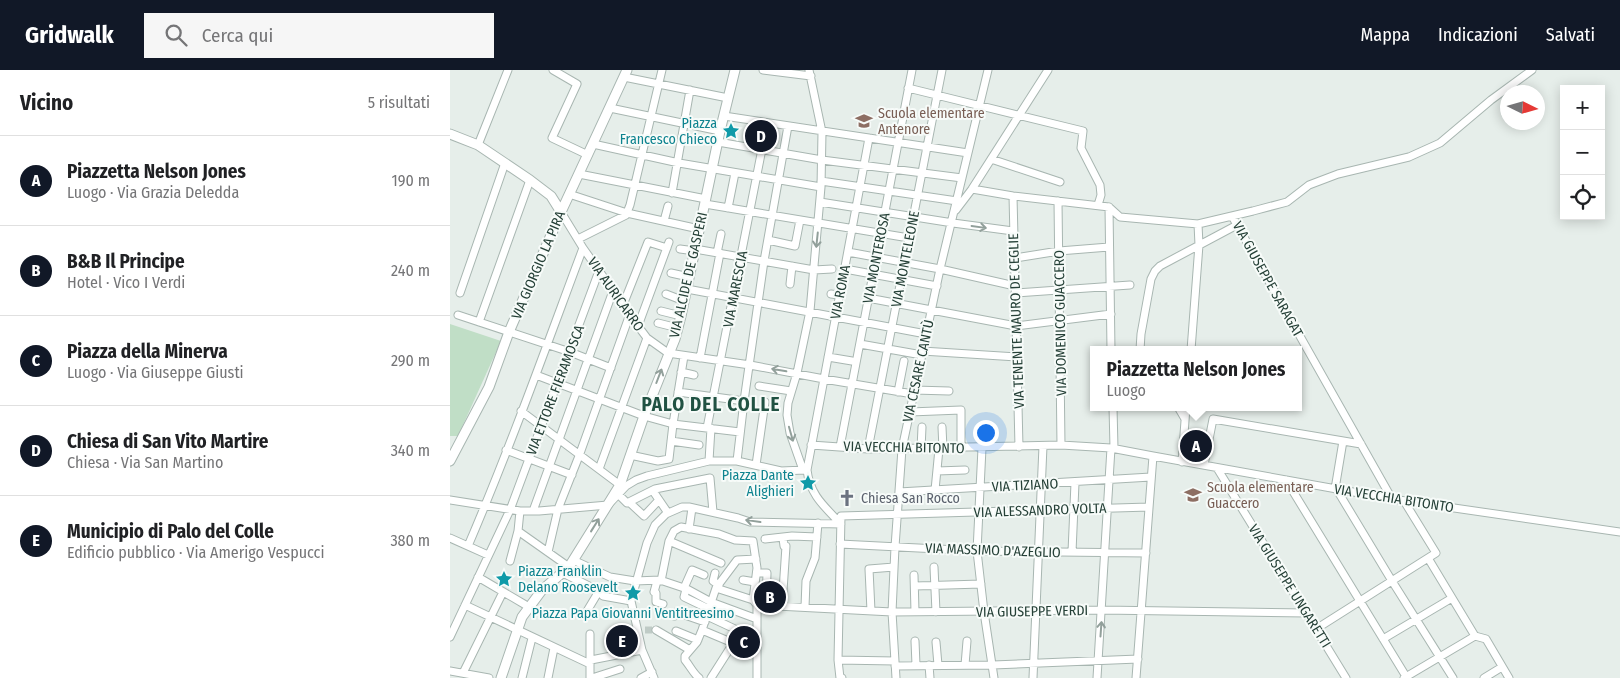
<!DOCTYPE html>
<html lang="it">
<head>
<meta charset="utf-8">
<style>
	body { margin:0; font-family:"Fira Sans Condensed",sans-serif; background:#f6f6f6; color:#202124 }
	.controls { position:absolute; right:15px; top:15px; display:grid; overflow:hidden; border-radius:0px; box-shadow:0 2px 12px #0003 }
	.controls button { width:45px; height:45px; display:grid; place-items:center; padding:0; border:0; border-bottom:1px solid #e0e0e0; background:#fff; color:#202124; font:25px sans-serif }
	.compass { position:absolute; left:1050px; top:15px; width:45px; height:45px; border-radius:50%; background:#fff; box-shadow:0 2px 12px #0003; rotate:95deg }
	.you { position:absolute; left:535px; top:362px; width:18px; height:18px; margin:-12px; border:4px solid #fff; border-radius:50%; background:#1a73e8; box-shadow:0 0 0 8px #1a73e833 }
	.badge { display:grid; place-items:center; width:32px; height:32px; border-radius:50%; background:#111827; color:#fff; font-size:16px; font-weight:700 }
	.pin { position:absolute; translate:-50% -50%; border:2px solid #fff; box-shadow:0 1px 5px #0006 }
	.popup { position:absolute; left:640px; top:276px; width:212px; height:65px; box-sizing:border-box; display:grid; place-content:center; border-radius:0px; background:#fff; filter:drop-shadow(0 1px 4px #0005); font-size:16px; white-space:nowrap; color:#757577 }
	.popup b { font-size:19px; color:#202124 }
	.popup::after { content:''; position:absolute; left:50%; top:100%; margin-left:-10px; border:10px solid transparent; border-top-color:#fff }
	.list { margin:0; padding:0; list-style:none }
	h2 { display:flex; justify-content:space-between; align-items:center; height:65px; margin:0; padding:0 20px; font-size:21px }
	h2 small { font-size:16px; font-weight:400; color:#757577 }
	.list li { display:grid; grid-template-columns:32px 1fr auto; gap:15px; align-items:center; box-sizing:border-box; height:90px; padding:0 20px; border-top:1px solid #e0e0e0 }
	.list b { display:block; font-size:19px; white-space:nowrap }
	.list p { margin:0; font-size:16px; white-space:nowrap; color:#757577 }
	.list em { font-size:16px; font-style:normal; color:#757577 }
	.icon { flex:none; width:28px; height:28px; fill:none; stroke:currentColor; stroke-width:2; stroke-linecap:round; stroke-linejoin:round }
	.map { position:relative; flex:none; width:1170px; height:608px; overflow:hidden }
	header { display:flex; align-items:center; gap:30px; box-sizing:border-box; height:70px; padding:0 25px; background:#111827; color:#fff }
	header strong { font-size:24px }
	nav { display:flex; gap:28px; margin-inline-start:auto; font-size:18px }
	.search { width:350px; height:45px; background:#f6f6f6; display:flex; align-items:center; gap:12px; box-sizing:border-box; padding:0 18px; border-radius:0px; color:#757577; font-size:19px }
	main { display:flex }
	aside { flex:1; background:#fff }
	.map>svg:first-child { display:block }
</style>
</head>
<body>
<header>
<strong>Gridwalk</strong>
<div class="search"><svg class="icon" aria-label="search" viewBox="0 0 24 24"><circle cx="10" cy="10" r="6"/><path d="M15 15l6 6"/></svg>Cerca qui</div>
<nav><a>Mappa</a><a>Indicazioni</a><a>Salvati</a></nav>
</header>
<main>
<aside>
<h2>Vicino<small>5 risultati</small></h2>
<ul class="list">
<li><span class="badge">A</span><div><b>Piazzetta Nelson Jones</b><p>Luogo · Via Grazia Deledda</p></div><em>190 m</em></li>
<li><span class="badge">B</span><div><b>B&amp;B Il Principe</b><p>Hotel · Vico I Verdi</p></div><em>240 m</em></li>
<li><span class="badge">C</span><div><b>Piazza della Minerva</b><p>Luogo · Via Giuseppe Giusti</p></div><em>290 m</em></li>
<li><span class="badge">D</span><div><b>Chiesa di San Vito Martire</b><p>Chiesa · Via San Martino</p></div><em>340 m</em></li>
<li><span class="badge">E</span><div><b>Municipio di Palo del Colle</b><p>Edificio pubblico · Via Amerigo Vespucci</p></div><em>380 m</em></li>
</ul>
</aside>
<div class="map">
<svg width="1170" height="608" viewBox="0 0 1170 608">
	<rect width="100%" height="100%" fill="#e6eeea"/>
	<path fill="#c0dec6" d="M0,254L51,271L8,366H0Z"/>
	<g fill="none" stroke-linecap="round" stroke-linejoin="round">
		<path stroke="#bfcbc6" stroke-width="7" stroke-dasharray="7 3.5" stroke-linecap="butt" d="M195,560H206"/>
		<g stroke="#a8b6b1" stroke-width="9">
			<path id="minor" d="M103,0L127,14L102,68L138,85
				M313,0L361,6
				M174,7L278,28
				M458,18L633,61L631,78L650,115L651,125L648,135
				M160,38L270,61
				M274,46L518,83
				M268,72L372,90L512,108
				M143,74L229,93L371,117
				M28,75L58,0
				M541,89L610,112
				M129,104L256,129
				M371,111L507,131
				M522,119L563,126L659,137
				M222,123L240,20
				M119,124L177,143L249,159
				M563,126L569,377
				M608,131L611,375
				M370,132L503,153L563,161
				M255,134L459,168
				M659,137L670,147L748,154L803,141L837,132L859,115L888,104L959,87L990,73L1041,30L1082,0
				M659,137L661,280
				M278,138L285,103
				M506,140L522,119L598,0
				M111,142L133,178L188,256L197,268L218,283L300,295L374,309L463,324
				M782,146L942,429
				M214,151L218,136
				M128,169L176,145L180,135L212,0
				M318,170L345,176L350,150
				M230,179L245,181
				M245,179L364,200L382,199
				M398,182L490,199L565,216
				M267,183L271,164
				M565,188L609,181L659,177
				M395,199L487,216
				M221,203L239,207
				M340,214L342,196
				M237,219L476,264
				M10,223L55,93
				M565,223L680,215
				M216,224L234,231
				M381,224L389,225
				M418,228L566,256L661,244
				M173,235L198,172L217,178
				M211,241L231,246
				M8,245L120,282L161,298
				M29,252L80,110
				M208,253L228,258
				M188,256L219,172
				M410,274L472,285
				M690,280L691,264L701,209L705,201L710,196L787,155
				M741,280L749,175L748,154
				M472,281L567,287
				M378,287L402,291
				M250,288L270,183
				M231,302L244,305
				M86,305L194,346L223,354L290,362
				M309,316L341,321
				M464,320L499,321
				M228,322L294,331
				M448,322L454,291
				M663,337L664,378
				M728,337L735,349
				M71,341L170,415
				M460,342L511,340V378
				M492,357L493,379
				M257,358L312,79
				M221,371L249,375
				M361,375L418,379L611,375L661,378L703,386L942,429L1170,462
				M390,377L462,0
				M532,378L527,481L534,542L544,608
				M418,379L492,0
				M471,379L472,357
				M56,380L122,405
				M180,385L208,391L219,389L223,354L234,286
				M259,391L261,358
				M287,391L294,331L314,191L338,56
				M732,392L736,337
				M306,395L315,332
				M754,395L763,349L911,374
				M767,398L896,608
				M149,399L197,268
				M353,400L340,363L337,345L338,333L347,303L360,241L371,117L372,62L359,0
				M487,401L515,400
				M836,410L957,608
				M885,419L893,371
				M485,420L489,379
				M887,420L942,511L1003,608
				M203,421L218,443
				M449,422L701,407
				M169,425L177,433L205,419L260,408L263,442
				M0,430L70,441H89L158,435L176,416L186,410L197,406L259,391H287L331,401L355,400
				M954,431L986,483L978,488L1025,566L1036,569L1059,608
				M179,432L194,446L209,430
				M83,441L163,221
				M239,459L242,438
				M68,461L119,497
				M0,468L38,485
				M315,469L342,466L367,467
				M219,471L271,493
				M390,474L527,481L696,483
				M18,476C60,378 96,277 133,178
				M98,482L108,439L129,386L180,244
				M622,482L625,413
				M123,490L160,507L185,511L210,510L237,519L261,532L307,549
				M60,491L68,461L70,441
				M484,497L486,542
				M111,502L149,521L153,526L181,531
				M265,503L263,511L269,515
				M307,503H317L316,535
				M464,505L465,542
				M28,507L79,537
				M293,510L305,512
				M207,511L204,522L206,523V532L213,534
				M211,511L219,471L224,461L231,457L269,464L285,470L303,471L307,498L303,530L307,535
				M465,516L531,514
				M234,518L242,500L254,505
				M266,518L303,530
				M236,519L234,527L259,539
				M15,535L140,594
				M307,535L442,542L652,540L856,543
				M332,536L336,476H334L333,468
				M355,537L356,511L365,488L368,453
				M137,541L149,521
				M421,541L419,499L444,497
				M212,543L225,546L226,542L255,552
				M257,546L287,560
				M866,559L978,488
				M206,560L240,580
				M252,560L283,573
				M226,561L248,570
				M140,564V608
				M0,567L60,440L149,201
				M933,569L1002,528
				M465,571L466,595
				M486,572L488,595
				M141,590L192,580
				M388,590L445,591
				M479,595L480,608
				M515,595L517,571
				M445,596L543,595L688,589
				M0,601L39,608
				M13,603L53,522
				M72,608L82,568
				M98,608L104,578
				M142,608L170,599
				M191,608L202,602
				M204,608L192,580L181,531L197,473L205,455L216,444L232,437H239L288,448L300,452L391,454C374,436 360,425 357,400L419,68
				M249,608C243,603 240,596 235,590V586L247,572L252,560L266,518L287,490L306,489
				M261,608L282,575L287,560L306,567
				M307,608V535
				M392,608H390L388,590L391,446L699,437
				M446,608L442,542L445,477L452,379L490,199L538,0
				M583,608L593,376
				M647,608L661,378
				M686,608L703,386
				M954,608L1025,566
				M1034,608L1052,597"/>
		</g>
		<g stroke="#a8b6b1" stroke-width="11">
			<path id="tertiary" d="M0,64L28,75L80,110L101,126L111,142
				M0,391L39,317L59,262L111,142L177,0
				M51,608L72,547L92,520L119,497L170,415L194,346L225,269L231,246L270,61L285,0"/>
		</g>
		<use href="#minor" stroke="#fff" stroke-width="7"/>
		<use href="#tertiary" stroke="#fff" stroke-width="9"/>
	</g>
	<defs><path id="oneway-shaft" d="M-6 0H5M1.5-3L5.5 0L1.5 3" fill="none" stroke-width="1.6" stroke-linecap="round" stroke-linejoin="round" transform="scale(1.25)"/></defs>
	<g stroke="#92a09b">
		<use href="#oneway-shaft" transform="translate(529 157) rotate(8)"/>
		<use href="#oneway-shaft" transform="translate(367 170) rotate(96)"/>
		<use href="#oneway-shaft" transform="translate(329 300) rotate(-170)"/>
		<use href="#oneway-shaft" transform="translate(209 306) rotate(-69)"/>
		<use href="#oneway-shaft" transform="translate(341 364) rotate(74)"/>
		<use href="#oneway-shaft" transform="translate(303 451) rotate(-172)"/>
		<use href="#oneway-shaft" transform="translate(145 455) rotate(-58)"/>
		<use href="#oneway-shaft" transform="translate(651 559) rotate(-86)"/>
	</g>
	<defs>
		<g id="school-bare" transform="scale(1.35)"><path d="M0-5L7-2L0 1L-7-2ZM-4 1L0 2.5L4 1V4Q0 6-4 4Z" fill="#8d6e63" stroke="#f7fbf9" stroke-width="2.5" paint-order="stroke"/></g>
		<g id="sight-bare" transform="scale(1.35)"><path d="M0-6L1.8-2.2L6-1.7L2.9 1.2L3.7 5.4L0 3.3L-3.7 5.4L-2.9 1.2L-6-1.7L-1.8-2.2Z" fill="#0f9aa8" stroke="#f7fbf9" stroke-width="2.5" paint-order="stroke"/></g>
		<g id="church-bare" transform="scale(1.35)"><path d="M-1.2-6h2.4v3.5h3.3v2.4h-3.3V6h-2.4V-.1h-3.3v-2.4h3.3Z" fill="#6b7280" stroke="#f7fbf9" stroke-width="2.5" paint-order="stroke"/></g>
	</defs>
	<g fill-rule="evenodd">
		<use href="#school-bare" x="414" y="51"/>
		<use href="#sight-bare" x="281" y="61"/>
		<use href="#sight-bare" x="358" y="413"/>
		<use href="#school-bare" x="743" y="425"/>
		<use href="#church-bare" x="397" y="428"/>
		<use href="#sight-bare" x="54" y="509"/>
		<use href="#sight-bare" x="183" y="523"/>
	</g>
	<g text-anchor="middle" stroke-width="4" stroke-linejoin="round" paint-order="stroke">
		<g font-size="14" fill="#785e54" stroke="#f7fbf9" text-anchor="start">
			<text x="428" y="48">Scuola elementare<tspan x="428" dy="16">Antenore</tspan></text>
			<text x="757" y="422">Scuola elementare<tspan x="757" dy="16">Guaccero</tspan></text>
		</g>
		<g font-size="14" fill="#0d838f" stroke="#f7fbf9" text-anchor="end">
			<text x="267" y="58">Piazza<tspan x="267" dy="16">Francesco Chieco</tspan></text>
			<text x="344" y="410">Piazza Dante<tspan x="344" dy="16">Alighieri</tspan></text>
			<text x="68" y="506" text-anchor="start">Piazza Franklin<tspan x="68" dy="16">Delano Roosevelt</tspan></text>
			<text x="183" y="548" text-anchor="middle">Piazza Papa Giovanni Ventitreesimo</text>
		</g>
		<g font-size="14" fill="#254037" stroke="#f7fbf9">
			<text transform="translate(426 188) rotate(-79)" y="5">VIA MONTEROSA</text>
			<text transform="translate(455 189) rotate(-79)" y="5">VIA MONTELEONE</text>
			<text transform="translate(88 195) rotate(-67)" y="5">VIA GIORGIO LA PIRA</text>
			<text transform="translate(238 205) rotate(-77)" y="5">VIA ALCIDE DE GASPERI</text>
			<text transform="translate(818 209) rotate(61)" y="5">VIA GIUSEPPE SARAGAT</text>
			<text transform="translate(285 219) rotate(-79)" y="5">VIA MARESCIA</text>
			<text transform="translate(390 222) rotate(-79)" y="5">VIA ROMA</text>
			<text transform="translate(166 224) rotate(55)" y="5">VIA AURICARRO</text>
			<text transform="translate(566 251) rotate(-92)" y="5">VIA TENENTE MAURO DE CEGLIE</text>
			<text transform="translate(610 253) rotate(-91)" y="5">VIA DOMENICO GUACCERO</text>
			<text transform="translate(468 301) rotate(-78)" y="5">VIA CESARE CANTÙ</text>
			<text transform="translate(105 320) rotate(-69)" y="5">VIA ETTORE FIERAMOSCA</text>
			<text transform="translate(454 377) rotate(1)" y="5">VIA VECCHIA BITONTO</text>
			<text transform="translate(575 415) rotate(-3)" y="5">VIA TIZIANO</text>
			<text transform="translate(944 428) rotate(9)" y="5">VIA VECCHIA BITONTO</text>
			<text transform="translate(590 440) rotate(-2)" y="5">VIA ALESSANDRO VOLTA</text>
			<text transform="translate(543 480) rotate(2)" y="5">VIA MASSIMO D'AZEGLIO</text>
			<text transform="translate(840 516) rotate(58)" y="5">VIA GIUSEPPE UNGARETTI</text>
			<text transform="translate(582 541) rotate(-1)" y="5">VIA GIUSEPPE VERDI</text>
		</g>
		<g font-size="14" fill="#5b616d" stroke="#f7fbf9" text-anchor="start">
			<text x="411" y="433">Chiesa San Rocco</text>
		</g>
		<g font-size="19" font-weight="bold" letter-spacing="1" fill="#215243" stroke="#f7fbf9">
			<text x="261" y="341">PALO DEL COLLE</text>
		</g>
	</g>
</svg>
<div class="controls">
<button>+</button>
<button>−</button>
<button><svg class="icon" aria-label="locate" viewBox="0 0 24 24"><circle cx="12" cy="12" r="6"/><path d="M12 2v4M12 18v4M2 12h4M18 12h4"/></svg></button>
</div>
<svg class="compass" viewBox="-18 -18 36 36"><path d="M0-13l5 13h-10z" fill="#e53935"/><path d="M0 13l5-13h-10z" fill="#757577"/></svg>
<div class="you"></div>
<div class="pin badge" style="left:746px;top:376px">A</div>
<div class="popup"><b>Piazzetta Nelson Jones</b>Luogo</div>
<div class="pin badge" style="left:320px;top:527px">B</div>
<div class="pin badge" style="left:294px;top:572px">C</div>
<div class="pin badge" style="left:311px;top:66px">D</div>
<div class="pin badge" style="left:172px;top:571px">E</div>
</div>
</main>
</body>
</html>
